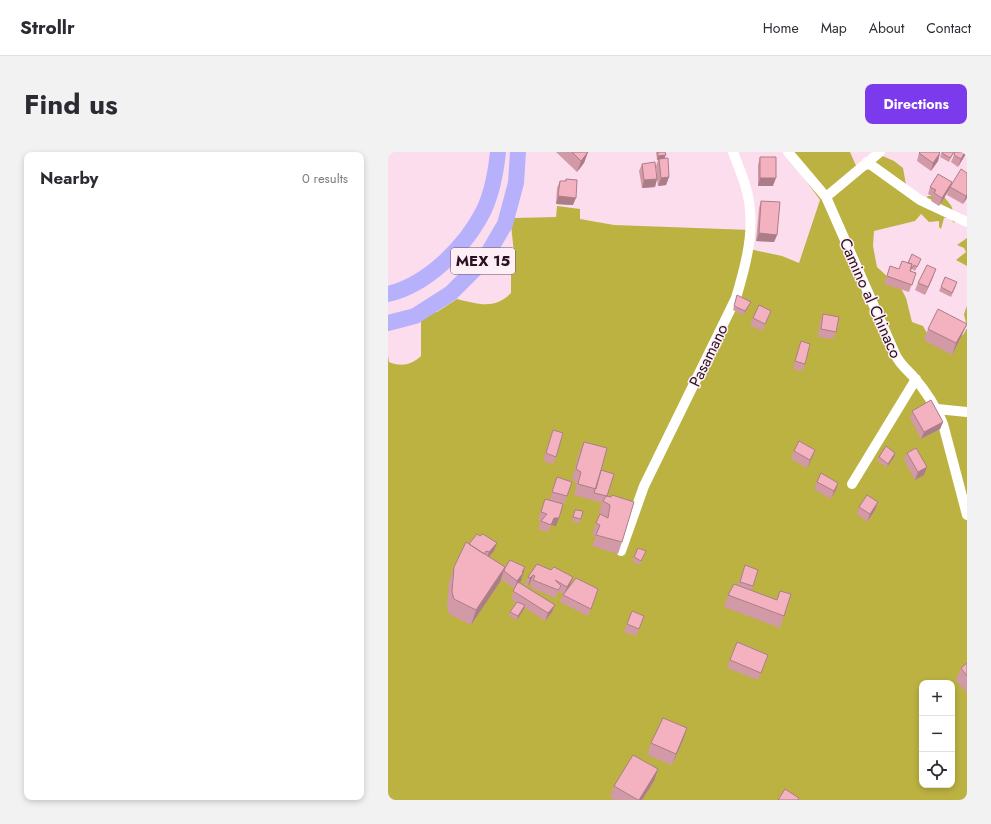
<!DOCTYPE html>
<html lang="en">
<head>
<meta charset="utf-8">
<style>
	body { margin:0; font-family:Jost,sans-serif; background:#f2f2f3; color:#2b2b33 }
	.controls { position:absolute; right:12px; bottom:12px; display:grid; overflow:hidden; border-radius:8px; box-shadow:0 2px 6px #0003 }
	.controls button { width:36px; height:36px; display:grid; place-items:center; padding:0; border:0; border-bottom:1px solid #e1e1e2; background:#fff; color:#2b2b33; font:20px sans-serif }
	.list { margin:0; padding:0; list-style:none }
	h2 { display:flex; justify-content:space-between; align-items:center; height:52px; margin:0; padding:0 16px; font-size:17px }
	h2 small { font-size:13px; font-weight:400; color:#7c7c81 }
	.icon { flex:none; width:22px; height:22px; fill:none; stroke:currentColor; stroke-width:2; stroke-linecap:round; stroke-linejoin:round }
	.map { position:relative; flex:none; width:579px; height:648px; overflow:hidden; border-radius:8px }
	header { display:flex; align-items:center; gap:24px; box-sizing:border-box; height:56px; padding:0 20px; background:#fff; border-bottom:1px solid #e1e1e2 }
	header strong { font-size:19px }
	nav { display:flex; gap:22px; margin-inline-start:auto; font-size:14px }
	.intro { display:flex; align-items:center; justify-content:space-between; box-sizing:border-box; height:96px; padding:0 24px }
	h1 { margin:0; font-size:28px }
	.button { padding:10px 18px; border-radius:8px; background:#7c3aed; color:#fff; font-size:14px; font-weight:700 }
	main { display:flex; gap:24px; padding:0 24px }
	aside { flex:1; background:#fff; border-radius:8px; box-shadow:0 2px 6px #0003 }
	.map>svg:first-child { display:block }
</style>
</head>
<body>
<header>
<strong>Strollr</strong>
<nav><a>Home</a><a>Map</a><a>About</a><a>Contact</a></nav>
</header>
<div class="intro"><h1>Find us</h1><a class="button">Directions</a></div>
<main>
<aside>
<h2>Nearby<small>0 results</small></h2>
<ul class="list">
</ul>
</aside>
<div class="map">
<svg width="579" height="648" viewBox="0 0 579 648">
	<rect width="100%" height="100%" fill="#fbdded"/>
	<path fill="#bcb242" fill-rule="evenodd" d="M397,0H462L469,16L480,18L490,2L506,9L515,16L518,33L535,50L540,44H546L553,40C556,45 558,47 561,51C566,56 563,60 570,65L566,71L562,66H556L553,77L551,75V69L541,70L533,62L527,69L486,79L485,94L489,115L514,138L518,146L524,170L535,174L543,188L575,183L579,176L576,162L579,154V648H0V203L1,210C12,215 24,213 33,204V169L36,163L49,160L69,147C90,152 107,158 123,141V111L126,101L123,73L126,66L168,65L169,54L192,57V67L226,73L363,78L361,97L394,104L411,111L432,48ZM534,531H564V633H534Z
		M579,81V114L568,108L578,100L576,96L569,93L579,86Z"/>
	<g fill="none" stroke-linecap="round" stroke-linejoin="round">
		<path stroke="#fff" stroke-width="10" d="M400,0L438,45L508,204C513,213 518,217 524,223C537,238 548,254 555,272L579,363
			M479,10L532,48L579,70
			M438,45L492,0
			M549,257L579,260
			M464,332L528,227
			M233,399L256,334L348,146C356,119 365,87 362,59C361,38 352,19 345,0"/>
		<path stroke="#b7b1fb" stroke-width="16" d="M0,142C39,133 77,95 95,60C104,42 108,19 110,0
			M0,171L27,164L63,141L96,108L117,72L128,31L130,0"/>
	</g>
	<path fill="#d299a6" d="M168,0H200L196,11L189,20Z
		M268,0H277V6L281,25L278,33L270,34L269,27L267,35L254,36L251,19L254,12L269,24L268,14L270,8H269Z
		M554,0H566L561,10L552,5Z
		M579,0L570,15L563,10L566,3Z
		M531,1H552L550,9L543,19L529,9Z
		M372,5L385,34H370V13Z
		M579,21V46L575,52L559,43L562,35Z
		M178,27L185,53L168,52L169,36L172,29H177Z
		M564,30L561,38L551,54L543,49L545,45L540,42L542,35Z
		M373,49L389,83L386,90L368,89L371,56Z
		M533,107L527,119L524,117L523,119L528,121L521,140L496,132L502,114L511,117L520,111Z
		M545,125L537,143L527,138L530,131Z
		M568,134L563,145L551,139L553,135Z
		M349,143L361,154L355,163L345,158Z
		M383,159L380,166L374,179L362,173L365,166Z
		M435,162L448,180L445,187L430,185L432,170Z
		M579,172L574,183L564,203L536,188L540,177Z
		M413,189L417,212L414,219L405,217Z
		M524,259L555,270L552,277L533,287L522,266Z
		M165,278L168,305L165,312L155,309Z
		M196,290L212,319L219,344L234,390L230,402L204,394L208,384L204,382L208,371L218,365L211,361L214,351L186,343L189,331L184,328L191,301Z
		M427,298L424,306L419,316L403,307L406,299Z
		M507,301L506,305L499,315L489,309L491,305Z
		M519,301L539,315L536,323L527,328L516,308Z
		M169,325L179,344L176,352L162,348Z
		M429,330L448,338L443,347L426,337Z
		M157,347L168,374L163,373L160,380L150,377L153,369L150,368Z
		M490,350L487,358L479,370L469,362L471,355Z
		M187,358L193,367L192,371L184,369Z
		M81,392L106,399L101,405L117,415H137L133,429L131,431L164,460L157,469L136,455L129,468L121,464L122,460L129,451L123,447L127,437L113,427L112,430L83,473L61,462L59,455L61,430L66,415Z
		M258,399L252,413L244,409L246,405Z
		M149,412L163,418L185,425L182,433L179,437H210L200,464L172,450L175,442L171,439L167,446L143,436L144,432L142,431L140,434L137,433L140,425Z
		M357,413L370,418L363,438L389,448L403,442L392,476L336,455L340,443L350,433Z
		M244,459L256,464L248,484L236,480Z
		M349,490L380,503L370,528L339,516Z
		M579,511V541L568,528L573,516Z
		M295,588L284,613L259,603L263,591Z
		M266,629L254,648H227L222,645L226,634Z"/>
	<path fill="#ab7d87" d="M200,0L196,11L189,20L193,9Z
		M577,0H579L570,15L573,7Z
		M552,1L550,9L543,19L545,11Z
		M278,3L276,7H271L270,8H269L270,4Z
		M281,25L278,33L270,34L273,26Z
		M372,26H388L385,34H370Z
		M269,27L267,35L254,36L256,28Z
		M564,30L561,38L551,54L554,46Z
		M579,43V46L575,52L578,44Z
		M170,44L188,46L185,53L168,52Z
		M371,81L389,83L386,90L368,89Z
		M548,117L545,125L537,143L540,135Z
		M363,150L361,154L355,163L357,159Z
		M579,172L574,183L564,203L568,191Z
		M555,270L552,277L533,287L536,280Z
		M427,298L424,306L419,316L422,308Z
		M507,301L506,305L499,315L500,312Z
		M539,315L536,323L527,328L530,320Z
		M450,331L448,338L443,347L446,339Z
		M490,350L487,358L479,370L482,362Z
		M166,366H171L168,374L163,373Z
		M109,391L106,399L98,408L101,400Z
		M117,415L112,430L83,473L88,458Z
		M137,415L133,429L127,437L129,429Z
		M145,423L142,431L140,434L142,426Z
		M185,425L182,433L176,442L179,435Z
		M137,453L136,457L129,468L130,464Z
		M167,453L164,460L157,469L160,461Z
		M299,576L295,588L284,613L288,602Z
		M270,617L266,629L254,648H251Z"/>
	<path fill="#f4b2c1" stroke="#ab7d87" d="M184,0H200L193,9Z
		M270,0H277L278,3L270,4Z
		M532,0H551L552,1L545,11L531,1Z
		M554,0H566L562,6L554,1Z
		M567,0H577L573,7L566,3Z
		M372,5H388V26H372Z
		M280,6L281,25L273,26L271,7Z
		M267,10L269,27L256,28L254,12Z
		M573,17L579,21V43L578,44L562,35Z
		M550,22L564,30L554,46L546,41L548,38L542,35Z
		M178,27L189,28L188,46L170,44L172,29H178Z
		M373,49L392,50L389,83L371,81Z
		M524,102L533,107L529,115L526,113L524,116H523L524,112L520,111Z
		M514,109L524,112L522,119L528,121L524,133L499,124L502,114L511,117Z
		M539,113L548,117L540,135L530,131Z
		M557,125L569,130L564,141L553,135Z
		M349,143L363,150L357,159L346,154Z
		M371,153L383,159L377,172L365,166Z
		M550,157L579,172L568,191L540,177Z
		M435,162L451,165L448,180L433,177Z
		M413,189L422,192L417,212L407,209Z
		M543,248L555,270L536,280L524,259Z
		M165,278L175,281L168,305L158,301Z
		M411,289L427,298L422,308L406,299Z
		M196,290L219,296L208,337L190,332L193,320L188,317Z
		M498,294L507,301L500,312L491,305Z
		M528,296L539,315L530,320L519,301Z
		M213,318L226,322L219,344L206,341Z
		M433,321L450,331L446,339L429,330Z
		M169,325L184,330L179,344L164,340Z
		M224,343L246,350L234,390L208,383L212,373L208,371L212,362L220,366L222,353L215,349L218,344L223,345Z
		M479,343L490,350L482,362L471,355Z
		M157,347L175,352L171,366H166L163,373L153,369L159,362L153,360Z
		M187,358L195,359L193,367L185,365Z
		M89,382L92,384L95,382L109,391L101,400L98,399L96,402L81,392Z
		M78,390L117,415L88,458L66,447L64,440L66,415Z
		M250,396L258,399L253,409L246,405Z
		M122,408L137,415L134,420L135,421L129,429L116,419L117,416Z
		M149,412L163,418L166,415L185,425L179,435L167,428L173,434L170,438L145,428L147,424L145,423L142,426L140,425Z
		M357,413L370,418L365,434L352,430Z
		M188,426L210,437L203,457L175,443Z
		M130,430L167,453L160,461L125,439Z
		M346,432L389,448L392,439L403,442L396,464L340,443Z
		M129,450L137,453L130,464L122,460Z
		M244,459L256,464L251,477L239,472Z
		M349,490L380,503L373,521L342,508Z
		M579,511V524L573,516Z
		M275,566L299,576L288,602L263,591Z
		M245,603L270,617L251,648H250L226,634Z
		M397,637L411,646L410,648H390Z"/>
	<g text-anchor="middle" stroke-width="3" stroke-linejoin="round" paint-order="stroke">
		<rect fill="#feeff7" stroke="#6a5361" stroke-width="1" x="63" y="96" width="64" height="26" rx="3"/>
		<g font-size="15" font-weight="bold" fill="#2a1021">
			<text x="95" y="114">MEX 15</text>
		</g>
		<g font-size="16" fill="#2a1021" stroke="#feeff7">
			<text transform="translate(483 146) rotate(66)" y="6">Camino al Chinaco</text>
			<text transform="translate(320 203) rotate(-64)" y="6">Pasamano</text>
		</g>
	</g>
</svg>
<div class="controls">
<button>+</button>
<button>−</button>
<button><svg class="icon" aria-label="locate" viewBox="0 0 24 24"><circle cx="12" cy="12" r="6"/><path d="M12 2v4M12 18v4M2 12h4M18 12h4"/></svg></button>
</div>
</div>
</main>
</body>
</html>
